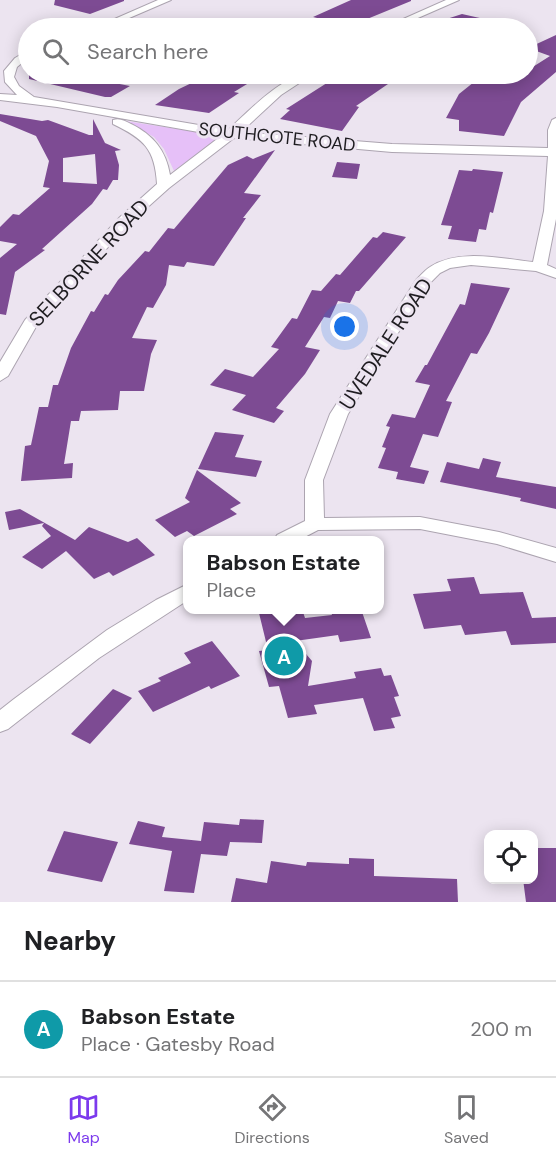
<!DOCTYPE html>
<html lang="en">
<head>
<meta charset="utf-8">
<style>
	body { margin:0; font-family:"DM Sans",sans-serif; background:#f2f2f2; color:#202124 }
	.controls { position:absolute; right:18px; bottom:18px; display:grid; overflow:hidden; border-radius:12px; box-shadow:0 3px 15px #0003 }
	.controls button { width:54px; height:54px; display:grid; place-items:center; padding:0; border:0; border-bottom:2px solid #e0e0e0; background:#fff; color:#202124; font:30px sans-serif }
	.you { position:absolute; left:345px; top:327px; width:21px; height:21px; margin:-15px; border:4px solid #fff; border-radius:50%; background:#1a73e8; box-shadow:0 0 0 9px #1a73e833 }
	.badge { display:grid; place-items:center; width:39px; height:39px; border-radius:50%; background:#7c3aed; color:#fff; font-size:20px; font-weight:700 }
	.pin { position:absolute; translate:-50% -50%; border:3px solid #fff; box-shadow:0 2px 6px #0006 }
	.popup { position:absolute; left:183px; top:536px; width:201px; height:78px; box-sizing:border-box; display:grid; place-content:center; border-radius:12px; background:#fff; filter:drop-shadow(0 2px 4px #0005); font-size:20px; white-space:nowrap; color:#757577 }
	.popup b { font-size:22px; color:#202124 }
	.popup::after { content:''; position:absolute; left:50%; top:100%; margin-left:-12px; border:12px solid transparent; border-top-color:#fff }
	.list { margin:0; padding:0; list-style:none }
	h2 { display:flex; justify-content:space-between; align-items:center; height:78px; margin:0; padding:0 24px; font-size:26px }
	h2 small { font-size:20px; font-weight:400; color:#757577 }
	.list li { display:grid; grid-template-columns:39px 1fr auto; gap:18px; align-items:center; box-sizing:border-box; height:96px; padding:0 24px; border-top:2px solid #e0e0e0 }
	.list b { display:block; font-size:22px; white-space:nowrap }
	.list p { margin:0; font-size:20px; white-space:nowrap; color:#757577 }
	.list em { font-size:20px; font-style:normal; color:#757577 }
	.icon { flex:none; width:33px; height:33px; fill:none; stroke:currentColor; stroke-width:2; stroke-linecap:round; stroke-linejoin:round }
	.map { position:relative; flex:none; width:556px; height:902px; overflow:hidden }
	.search { position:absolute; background:#fff; box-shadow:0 3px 15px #0003; left:18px; right:18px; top:18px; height:66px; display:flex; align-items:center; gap:15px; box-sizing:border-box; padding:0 21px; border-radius:33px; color:#757577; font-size:22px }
	.sheet { height:174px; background:#fff }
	nav { display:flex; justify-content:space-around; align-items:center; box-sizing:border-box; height:84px; border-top:2px solid #e0e0e0; background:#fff; font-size:16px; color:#757577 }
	nav a { display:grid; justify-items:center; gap:3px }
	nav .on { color:#7c3aed }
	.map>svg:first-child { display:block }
</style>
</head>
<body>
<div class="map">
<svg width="556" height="902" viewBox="0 0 556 902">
	<rect width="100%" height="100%" fill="#ece4f0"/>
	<path fill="#e6c0f8" d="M125,121L217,135L220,137L174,171L164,149L154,137Z"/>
	<path fill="#7d4b93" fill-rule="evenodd" d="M55,0H124V1L90,14L54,5Z
		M351,0H411V1L350,26L313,17Z
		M462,14L502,23L501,28H426L425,26Z
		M556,35V72L521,102L504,136L459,131V120L446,118L459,94L484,74L512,79L517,75L528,74V70L550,56L528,48Z
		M29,74H68L130,86L111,97H105L29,79Z
		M200,74H263L249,81H252L234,92L239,93L209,113L155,105L179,89L200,79Z
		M341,74H358L387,80L383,83L388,84L356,106L359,107L342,131L280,119L290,110L286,109Z
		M0,114L42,121L48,120L89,135H93V119L105,143L121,150L115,151L119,165L118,180H113L107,190L103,189L92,204L42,249L45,250L15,272L6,315L0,314V258L17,244L0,241V227L13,214L19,215L50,188L43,187L49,161L36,136L0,121ZM95,154L97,184L63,182V158Z
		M275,150L244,193L261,195L243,218H246L214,266L187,262L184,267L169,265L166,285L153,308L147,307L132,338L157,340L151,354L144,391H120L118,410L81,411L79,421H71L64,464L73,463L72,478L21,481L25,446L31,445L39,407H48L53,385H58L71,348L91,311L94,312L105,294L108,295L118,280L145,251L149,252L168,228L174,229L228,165L247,156L253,159Z
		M337,162L360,164L357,179L332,177Z
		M473,169L503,172L493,213L490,212L486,230L479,229L476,242L448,239L452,226L441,225L459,170L472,171Z
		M383,232L406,237L359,291H356L350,303L338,301L330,318L324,317L305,347L320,350L305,374L276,408L284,411L274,423L232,410L246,395L210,385L225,369L253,377L279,349L271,347L292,318L297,319L312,290L321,291L336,274L340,275L373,237L377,238Z
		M471,283L510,288L489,333L477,354L471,353L446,401L452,402L438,437L423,434L410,467L429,471L424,484L396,479L398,472L378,468L386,448L382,447L390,427L386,426L392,414L415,418L430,385L415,382L425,365H427L460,304L465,305Z
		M215,432L244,435L235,457L262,461L256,477L198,469Z
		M483,458L501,462L496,477L556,487V509L520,501L521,498L440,482L447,462L479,469Z
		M197,470L241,503L230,509L237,514L194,536L187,531L175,537L155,520L190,502L185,498Z
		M20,509L75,540L89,527L128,542L137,538L155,555L113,576L109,572L94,579L66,551L42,569L22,557L51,536L42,526L44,523L9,530L5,512Z
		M474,577L480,594L523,592L532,618L556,617V643L511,645L506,631L465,635L461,625L424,629L413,594L451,591L447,579Z
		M258,609H286L288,615L303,612L305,618L332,615L330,609H361L371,638L340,642L338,635L295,641L312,661L308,686L356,678L354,672L381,668L384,676L391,675L399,696L394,697L401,716L391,718L395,728L374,731L363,698L314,705L317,714L288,718L279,686L269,687L259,651L268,650Z
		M212,641L240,676L211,689L209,686L153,712L138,691L161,681L158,678L191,663L184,653Z
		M113,689L132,698L90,744L71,734Z
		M240,819L264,820L262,843L230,842L227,856L201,854L194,893L164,891L172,851L129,844L138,821L165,827L162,837L201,841L204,822L239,825Z
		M64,831L118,842L102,882L47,871Z
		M534,848H556V902H526L523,879H534Z
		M349,858L374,859V876L457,879L458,902H231L236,878L267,883L271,861L306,866L307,862L349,864Z"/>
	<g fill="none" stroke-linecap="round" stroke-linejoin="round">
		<g stroke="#aca4b0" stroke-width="2">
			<path id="minor" d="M158,0H171L106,28H94Z
				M446,0H459L395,28H383Z
				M27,51L28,58L17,67L14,77L19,86L34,97L228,130C248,112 286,71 313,74L281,95L241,132L392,144L548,148V130L552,120L556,118V219L547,265L556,269V278L536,271L471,265L450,268L440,273L427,286L348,414L323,480L324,518L420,517L499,532L556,548V562L497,544L420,529L318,530L299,540H274L277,535L305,521V480L330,414L416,280C420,276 425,270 430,267C459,248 502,259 533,262L544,211L548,156L392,152L234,138L169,188L130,223L37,325L8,376L0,381V362L25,320L120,217L157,184C155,149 144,139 113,124V120C120,118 125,121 131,124C153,135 166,150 170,175L221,136L57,107L0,100V94L17,95L5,82L4,71L15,58Z
				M188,584V600L99,658L8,729L0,732V710L14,699L107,630L156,600Z"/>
		</g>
		<use href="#minor" fill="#fff" fill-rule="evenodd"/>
	</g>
	<g text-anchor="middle" stroke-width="6" stroke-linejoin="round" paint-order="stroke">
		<g font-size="18" fill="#1e1c20" stroke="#ece4f0">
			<text transform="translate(277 137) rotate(6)" y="6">SOUTHCOTE ROAD</text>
		</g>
		<g font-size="21" fill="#1e1c20" stroke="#ece4f0">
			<text transform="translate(89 263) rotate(-47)" y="7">SELBORNE ROAD</text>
			<text transform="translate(386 344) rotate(-57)" y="7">UVEDALE ROAD</text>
		</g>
	</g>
</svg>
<div class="controls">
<button><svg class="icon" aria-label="locate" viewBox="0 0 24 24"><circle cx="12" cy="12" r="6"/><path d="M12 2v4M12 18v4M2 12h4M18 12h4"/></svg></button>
</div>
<div class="you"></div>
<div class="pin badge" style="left:284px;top:656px;background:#0f9aa8">A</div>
<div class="popup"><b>Babson Estate</b>Place</div>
<div class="search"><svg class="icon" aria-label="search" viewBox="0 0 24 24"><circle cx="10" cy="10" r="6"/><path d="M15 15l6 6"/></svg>Search here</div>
</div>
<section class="sheet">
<h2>Nearby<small></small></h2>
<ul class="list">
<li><span class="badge" style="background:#0f9aa8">A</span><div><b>Babson Estate</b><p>Place · Gatesby Road</p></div><em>200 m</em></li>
</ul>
</section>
<nav>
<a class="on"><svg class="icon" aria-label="map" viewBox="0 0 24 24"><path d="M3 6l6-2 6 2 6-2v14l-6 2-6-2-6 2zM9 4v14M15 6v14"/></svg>Map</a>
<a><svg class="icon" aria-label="directions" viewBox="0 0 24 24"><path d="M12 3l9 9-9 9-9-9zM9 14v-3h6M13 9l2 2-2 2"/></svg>Directions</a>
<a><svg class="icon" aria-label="saved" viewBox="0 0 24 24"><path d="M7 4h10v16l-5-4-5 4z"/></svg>Saved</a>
</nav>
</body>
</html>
